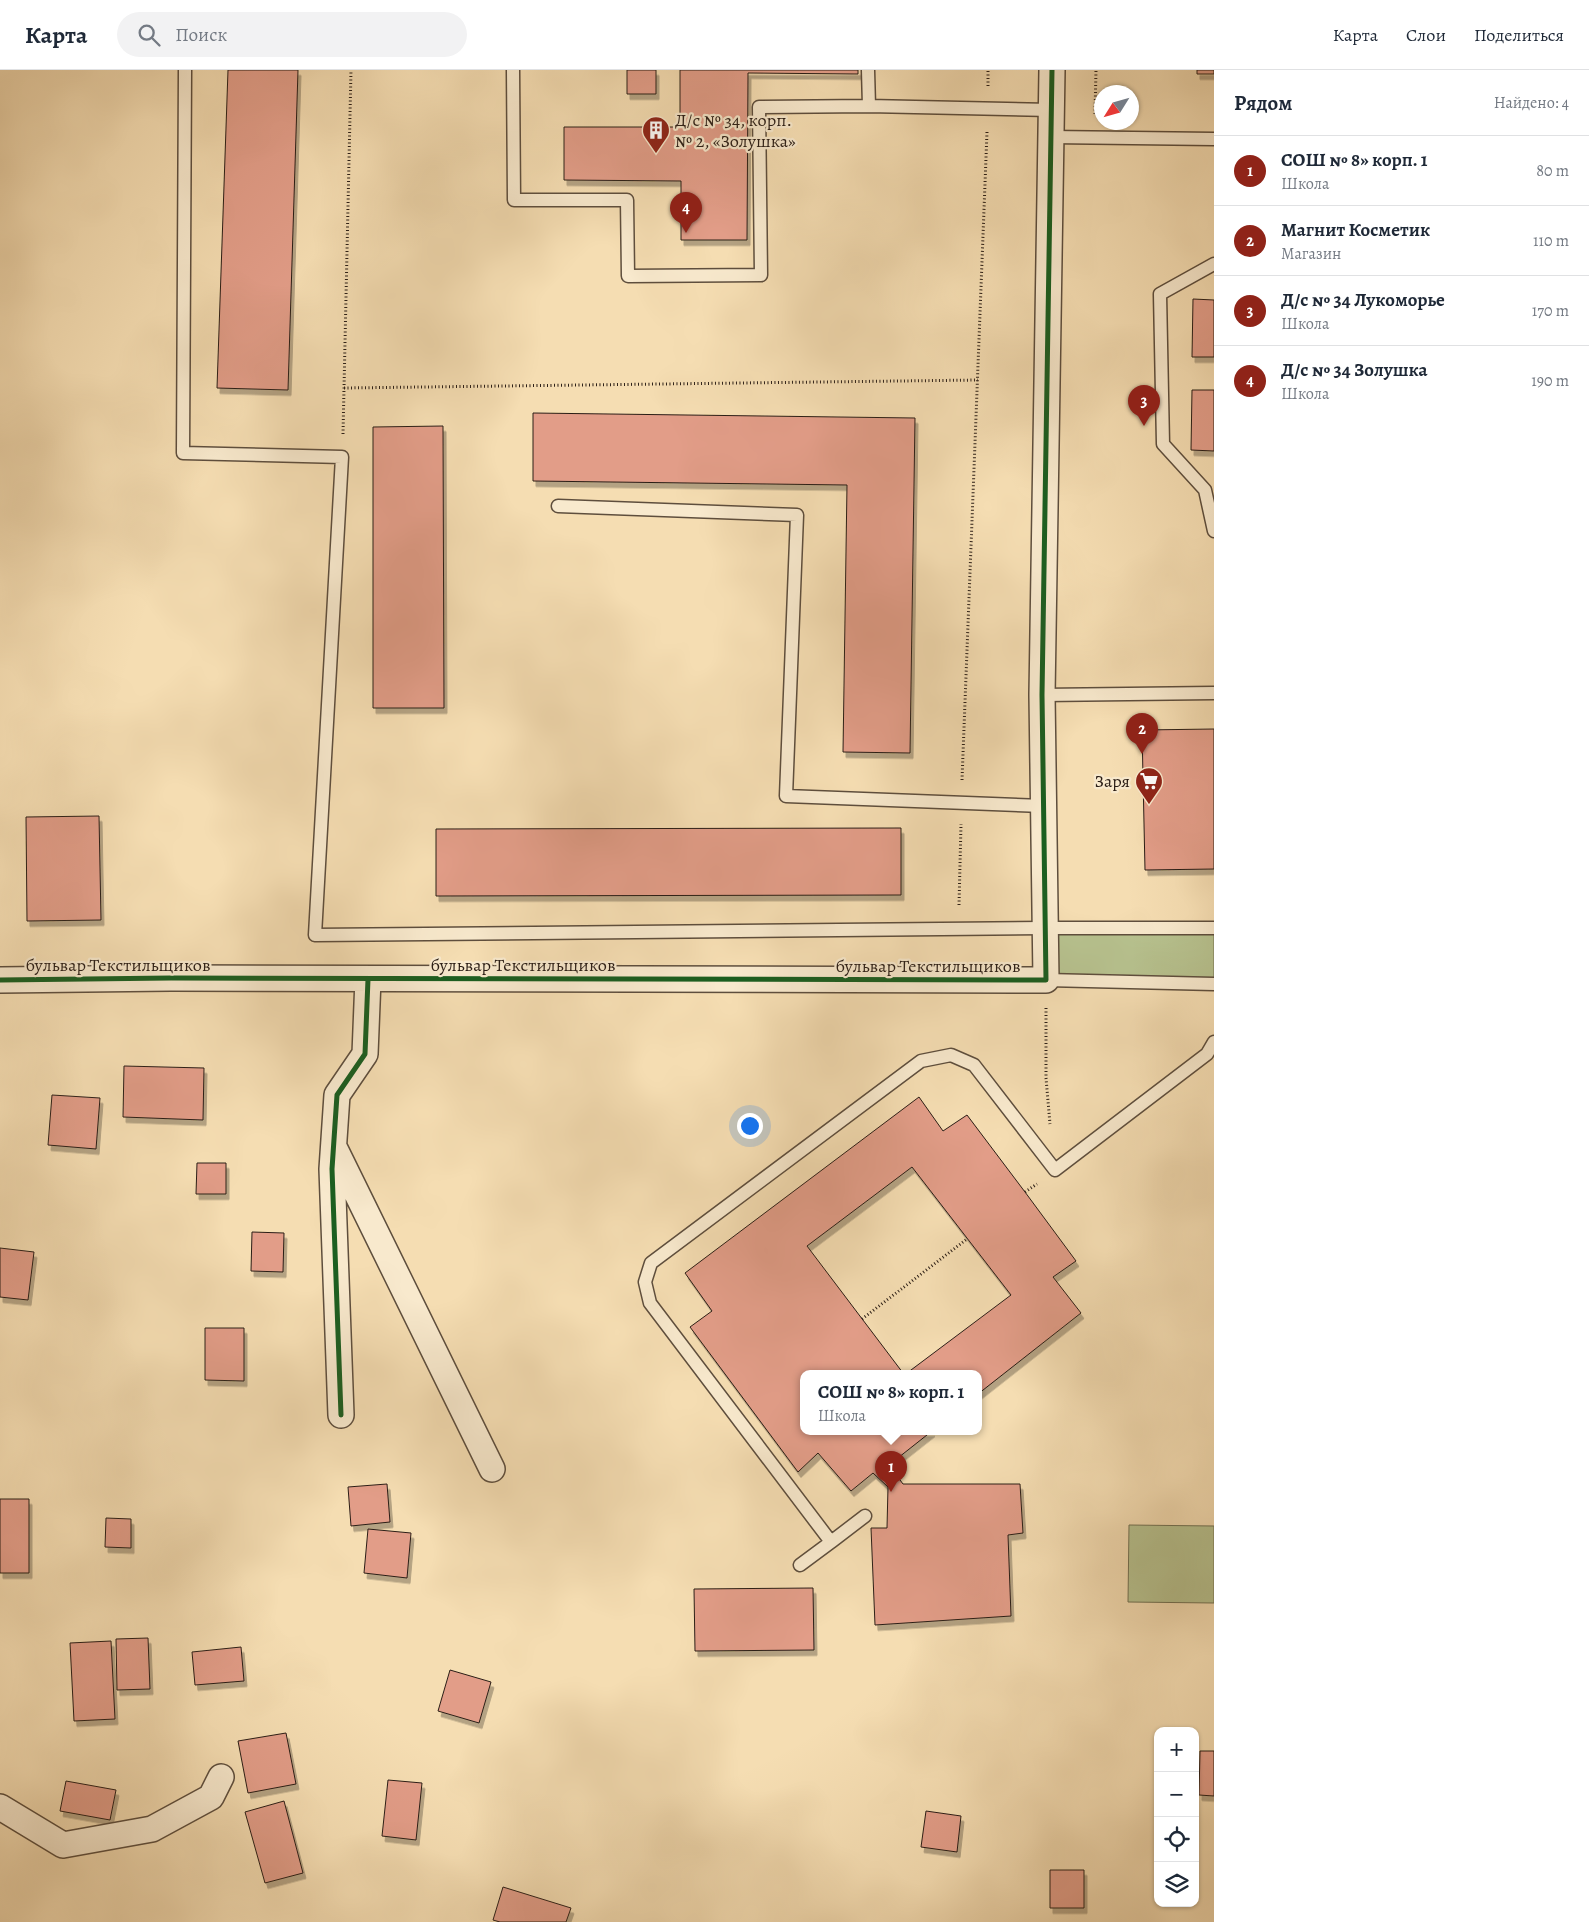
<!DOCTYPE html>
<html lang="ru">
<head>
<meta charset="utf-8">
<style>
	body { margin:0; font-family:Alegreya,serif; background:#f2f2f3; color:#1f2937 }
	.controls { position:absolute; right:15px; bottom:15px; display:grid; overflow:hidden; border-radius:10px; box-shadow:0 1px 4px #0004 }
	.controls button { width:45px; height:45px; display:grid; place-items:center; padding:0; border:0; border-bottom:1px solid #e0e1e3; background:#fff; color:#1f2937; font:25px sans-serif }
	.compass { position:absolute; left:1094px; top:15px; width:45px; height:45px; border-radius:50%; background:#fff; box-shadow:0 1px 4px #0004; rotate:233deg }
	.you { position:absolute; left:749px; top:1055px; width:18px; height:18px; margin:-12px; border:4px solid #fff; border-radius:50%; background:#1a73e8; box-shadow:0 0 0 8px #1a73e833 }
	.badge { display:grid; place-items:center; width:32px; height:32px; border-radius:50%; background:#8f2418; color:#fff; font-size:16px; font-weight:700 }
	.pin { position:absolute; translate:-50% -41px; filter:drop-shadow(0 1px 2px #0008) }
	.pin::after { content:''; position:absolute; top:26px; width:18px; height:15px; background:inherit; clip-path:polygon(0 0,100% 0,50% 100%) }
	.popup { position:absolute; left:800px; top:1300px; width:182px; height:65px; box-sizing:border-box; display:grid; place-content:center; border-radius:10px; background:#fff; filter:drop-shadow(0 1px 4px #0005); font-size:16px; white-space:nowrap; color:#747a83 }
	.popup b { font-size:19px; color:#1f2937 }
	.popup::after { content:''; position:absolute; left:50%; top:100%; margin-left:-10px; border:10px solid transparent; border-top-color:#fff }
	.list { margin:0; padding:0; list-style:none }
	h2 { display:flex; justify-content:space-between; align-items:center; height:65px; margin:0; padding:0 20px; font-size:21px }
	h2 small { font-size:16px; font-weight:400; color:#747a83 }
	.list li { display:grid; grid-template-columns:32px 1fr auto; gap:15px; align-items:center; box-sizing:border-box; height:70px; padding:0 20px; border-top:1px solid #e0e1e3 }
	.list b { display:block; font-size:19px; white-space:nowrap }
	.list p { margin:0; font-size:16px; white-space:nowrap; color:#747a83 }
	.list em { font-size:16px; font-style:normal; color:#747a83 }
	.icon { flex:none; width:28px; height:28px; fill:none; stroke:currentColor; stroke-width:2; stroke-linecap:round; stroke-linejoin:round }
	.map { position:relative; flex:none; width:1214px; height:1852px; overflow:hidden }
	header { display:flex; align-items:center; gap:30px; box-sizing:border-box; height:70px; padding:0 25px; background:#fff; border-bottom:1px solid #e0e1e3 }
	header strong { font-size:24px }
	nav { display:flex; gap:28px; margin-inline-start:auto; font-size:18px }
	.search { width:350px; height:45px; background:#f2f2f3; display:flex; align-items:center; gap:12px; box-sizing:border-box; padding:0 18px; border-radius:28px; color:#747a83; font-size:19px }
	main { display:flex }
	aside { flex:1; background:#fff }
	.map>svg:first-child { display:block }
</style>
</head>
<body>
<header>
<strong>Карта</strong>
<div class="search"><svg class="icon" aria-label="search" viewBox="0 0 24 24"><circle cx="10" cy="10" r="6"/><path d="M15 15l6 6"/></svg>Поиск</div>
<nav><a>Карта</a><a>Слои</a><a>Поделиться</a></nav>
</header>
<main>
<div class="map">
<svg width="1214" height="1852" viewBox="0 0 1214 1852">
	<defs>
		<filter id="shadow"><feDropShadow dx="3" dy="5.5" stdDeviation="0" flood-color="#0004"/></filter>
	</defs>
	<rect width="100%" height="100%" fill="#f5ddb2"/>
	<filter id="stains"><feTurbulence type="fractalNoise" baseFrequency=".004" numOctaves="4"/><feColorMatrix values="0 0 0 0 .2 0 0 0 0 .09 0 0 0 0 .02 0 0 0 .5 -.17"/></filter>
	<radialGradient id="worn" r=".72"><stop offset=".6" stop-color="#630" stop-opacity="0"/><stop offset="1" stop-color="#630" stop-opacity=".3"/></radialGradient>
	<path fill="#b7c28f" stroke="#717052" d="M1052,862H1214V908L1057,905Z
		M1129,1455L1214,1456V1533L1128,1532Z"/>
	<path fill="#e29d88" stroke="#2b1e16" filter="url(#shadow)" d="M228,0H298L288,320L217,318Z
		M627,0H656V24H627Z
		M680,0H858V4L748,3L747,170H681V111L564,110V57H680Z
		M1197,0H1214V4H1197Z
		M1193,229L1214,230V287H1192Z
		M1192,320H1214V381L1191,380Z
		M533,343L915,348L910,683L843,682L847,415L533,411Z
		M443,356L444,638H373V357Z
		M1214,659V799L1145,800L1142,660Z
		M99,746L101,850L27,851L26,747Z
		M901,758V825L436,826V759Z
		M124,996L204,998L203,1050L123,1047Z
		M52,1025L100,1028L96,1079L48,1075Z
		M919,1027L943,1061L967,1045L1025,1122L1076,1191L1053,1207L1081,1243L978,1324V1303H907L1011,1225L912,1097L807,1176L903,1303H804V1361H932L889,1395L903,1414H1020L1023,1463L1008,1465L1011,1546L875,1555L871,1458H887L888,1417L873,1403L851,1421L818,1383L798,1402L690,1257L712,1241L685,1203Z
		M197,1093H226V1124H196Z
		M252,1162L284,1163L283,1202L251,1201Z
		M0,1178L34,1182L28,1230L0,1227Z
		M205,1258H244V1311L205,1310Z
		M387,1414L390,1452L351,1456L348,1417Z
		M0,1429H29V1503H0Z
		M106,1448L131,1449V1478L105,1477Z
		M368,1459L411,1463L407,1508L364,1503Z
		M813,1518L814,1580L695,1581L694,1519Z
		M148,1568L150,1619L117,1620L116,1569Z
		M111,1571L115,1649L74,1651L70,1573Z
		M241,1577L244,1611L195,1615L192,1582Z
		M450,1600L491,1612L479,1653L438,1641Z
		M286,1663L296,1714L248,1723L238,1671Z
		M1200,1681H1214V1726L1199,1725Z
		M388,1710L422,1713L416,1770L382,1766Z
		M66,1711L116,1720L110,1750L60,1741Z
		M284,1731L303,1803L265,1813L245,1742Z
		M926,1741L961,1746L957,1782L921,1777Z
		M1050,1800H1084V1838H1050Z
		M503,1817L571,1838L566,1852H500L493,1850Z"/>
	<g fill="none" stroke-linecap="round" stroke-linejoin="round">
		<g stroke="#5e4e3d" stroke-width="15">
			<path id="lane" d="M185,0L183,383L342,387L315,865L1044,858H1214
				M513,0L514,130H627L628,206L761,205L759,37L869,36L868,0
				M869,36L1051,40
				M1051,67L1214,69
				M1214,194L1160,224L1163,374L1205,420L1214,461
				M558,436L797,445L786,726L1043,736
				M1042,625L1214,623
				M1046,910L1214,914
				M831,1472L865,1446
				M800,1495L831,1472L650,1233L645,1212L651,1193L921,991L951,985L974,995L1055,1100L1207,984L1214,972"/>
		</g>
		<g stroke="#5e4e3d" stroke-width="28">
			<path id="street" d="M0,910L171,908L1046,910L1042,625L1052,0
				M334,1077L492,1399
				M341,1345L332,1099L337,1025L365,984L368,909
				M0,1737L63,1775L152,1759L211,1727L221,1707"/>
		</g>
		<path stroke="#2b1e16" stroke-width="3" stroke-dasharray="1 2.5" stroke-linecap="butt" d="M988,16V0
			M1095,44L1096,0
			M344,318L978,310
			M343,364L351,0
			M962,710L987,62
			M959,835L961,754
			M1046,938V1008L1050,1054
			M1025,1122L1037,1114
			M862,1249L967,1169"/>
		<use href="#lane" stroke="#f8e9cd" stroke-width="12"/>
		<use href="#street" stroke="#f8e9cd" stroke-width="25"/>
		<g stroke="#f8e9cd" stroke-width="8">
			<path id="cycleway" d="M0,910L171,908L1046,910L1042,625L1052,0
				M341,1345L332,1099L337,1025L365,984L368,909"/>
		</g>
		<use href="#cycleway" stroke="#1b5e20" stroke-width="5"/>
	</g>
	<defs>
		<g id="building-pin" transform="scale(1.4375)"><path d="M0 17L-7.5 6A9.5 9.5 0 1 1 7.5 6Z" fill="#8f2418" stroke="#f8e9cd"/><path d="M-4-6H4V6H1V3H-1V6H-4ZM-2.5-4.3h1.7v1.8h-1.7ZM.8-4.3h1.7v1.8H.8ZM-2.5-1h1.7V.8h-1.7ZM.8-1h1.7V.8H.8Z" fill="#fff"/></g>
		<g id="supermarket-pin" transform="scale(1.4375)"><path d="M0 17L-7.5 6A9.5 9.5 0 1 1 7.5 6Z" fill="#8f2418" stroke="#f8e9cd"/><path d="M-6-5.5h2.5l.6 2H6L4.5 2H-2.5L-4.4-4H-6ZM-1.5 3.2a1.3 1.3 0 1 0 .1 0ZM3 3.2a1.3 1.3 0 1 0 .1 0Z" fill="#fff"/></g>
	</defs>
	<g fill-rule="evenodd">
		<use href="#building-pin" x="656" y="60"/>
		<use href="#supermarket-pin" x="1149" y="711"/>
	</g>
	<g text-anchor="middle" stroke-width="4.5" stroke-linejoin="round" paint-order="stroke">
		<g font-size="18" fill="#2b1e16" stroke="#f8e9cd" text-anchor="start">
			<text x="675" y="56">Д/с № 34, корп.<tspan x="675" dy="21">№ 2, «Золушка»</tspan></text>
			<text x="1130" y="717" text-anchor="end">Заря</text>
		</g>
		<g font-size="18" fill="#2b1e16" stroke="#f8e9cd">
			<text x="118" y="901">бульвар Текстильщиков</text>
			<text x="523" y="901">бульвар Текстильщиков</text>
			<text x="928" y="902">бульвар Текстильщиков</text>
		</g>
	</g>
	<rect width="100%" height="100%" filter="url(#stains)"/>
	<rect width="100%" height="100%" fill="url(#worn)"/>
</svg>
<div class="controls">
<button>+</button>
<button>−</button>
<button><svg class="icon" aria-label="locate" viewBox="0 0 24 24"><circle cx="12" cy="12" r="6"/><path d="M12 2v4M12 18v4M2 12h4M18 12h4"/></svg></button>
<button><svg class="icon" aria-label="layers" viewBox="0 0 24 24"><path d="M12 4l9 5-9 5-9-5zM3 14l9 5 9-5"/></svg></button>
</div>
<svg class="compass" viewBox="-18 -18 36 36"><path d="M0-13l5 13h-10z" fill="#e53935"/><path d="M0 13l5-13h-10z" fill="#747a83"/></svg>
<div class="you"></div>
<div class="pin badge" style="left:891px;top:1422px">1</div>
<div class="popup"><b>СОШ № 8» корп. 1</b>Школа</div>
<div class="pin badge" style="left:1142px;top:684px">2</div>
<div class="pin badge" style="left:1144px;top:356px">3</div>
<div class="pin badge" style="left:686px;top:163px">4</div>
</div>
<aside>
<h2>Рядом<small>Найдено: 4</small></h2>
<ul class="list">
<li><span class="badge">1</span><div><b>СОШ № 8» корп. 1</b><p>Школа</p></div><em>80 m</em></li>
<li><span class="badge">2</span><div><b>Магнит Косметик</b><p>Магазин</p></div><em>110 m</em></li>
<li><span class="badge">3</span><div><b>Д/с № 34 Лукоморье</b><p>Школа</p></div><em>170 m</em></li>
<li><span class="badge">4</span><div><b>Д/с № 34 Золушка</b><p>Школа</p></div><em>190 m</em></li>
</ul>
</aside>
</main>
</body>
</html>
